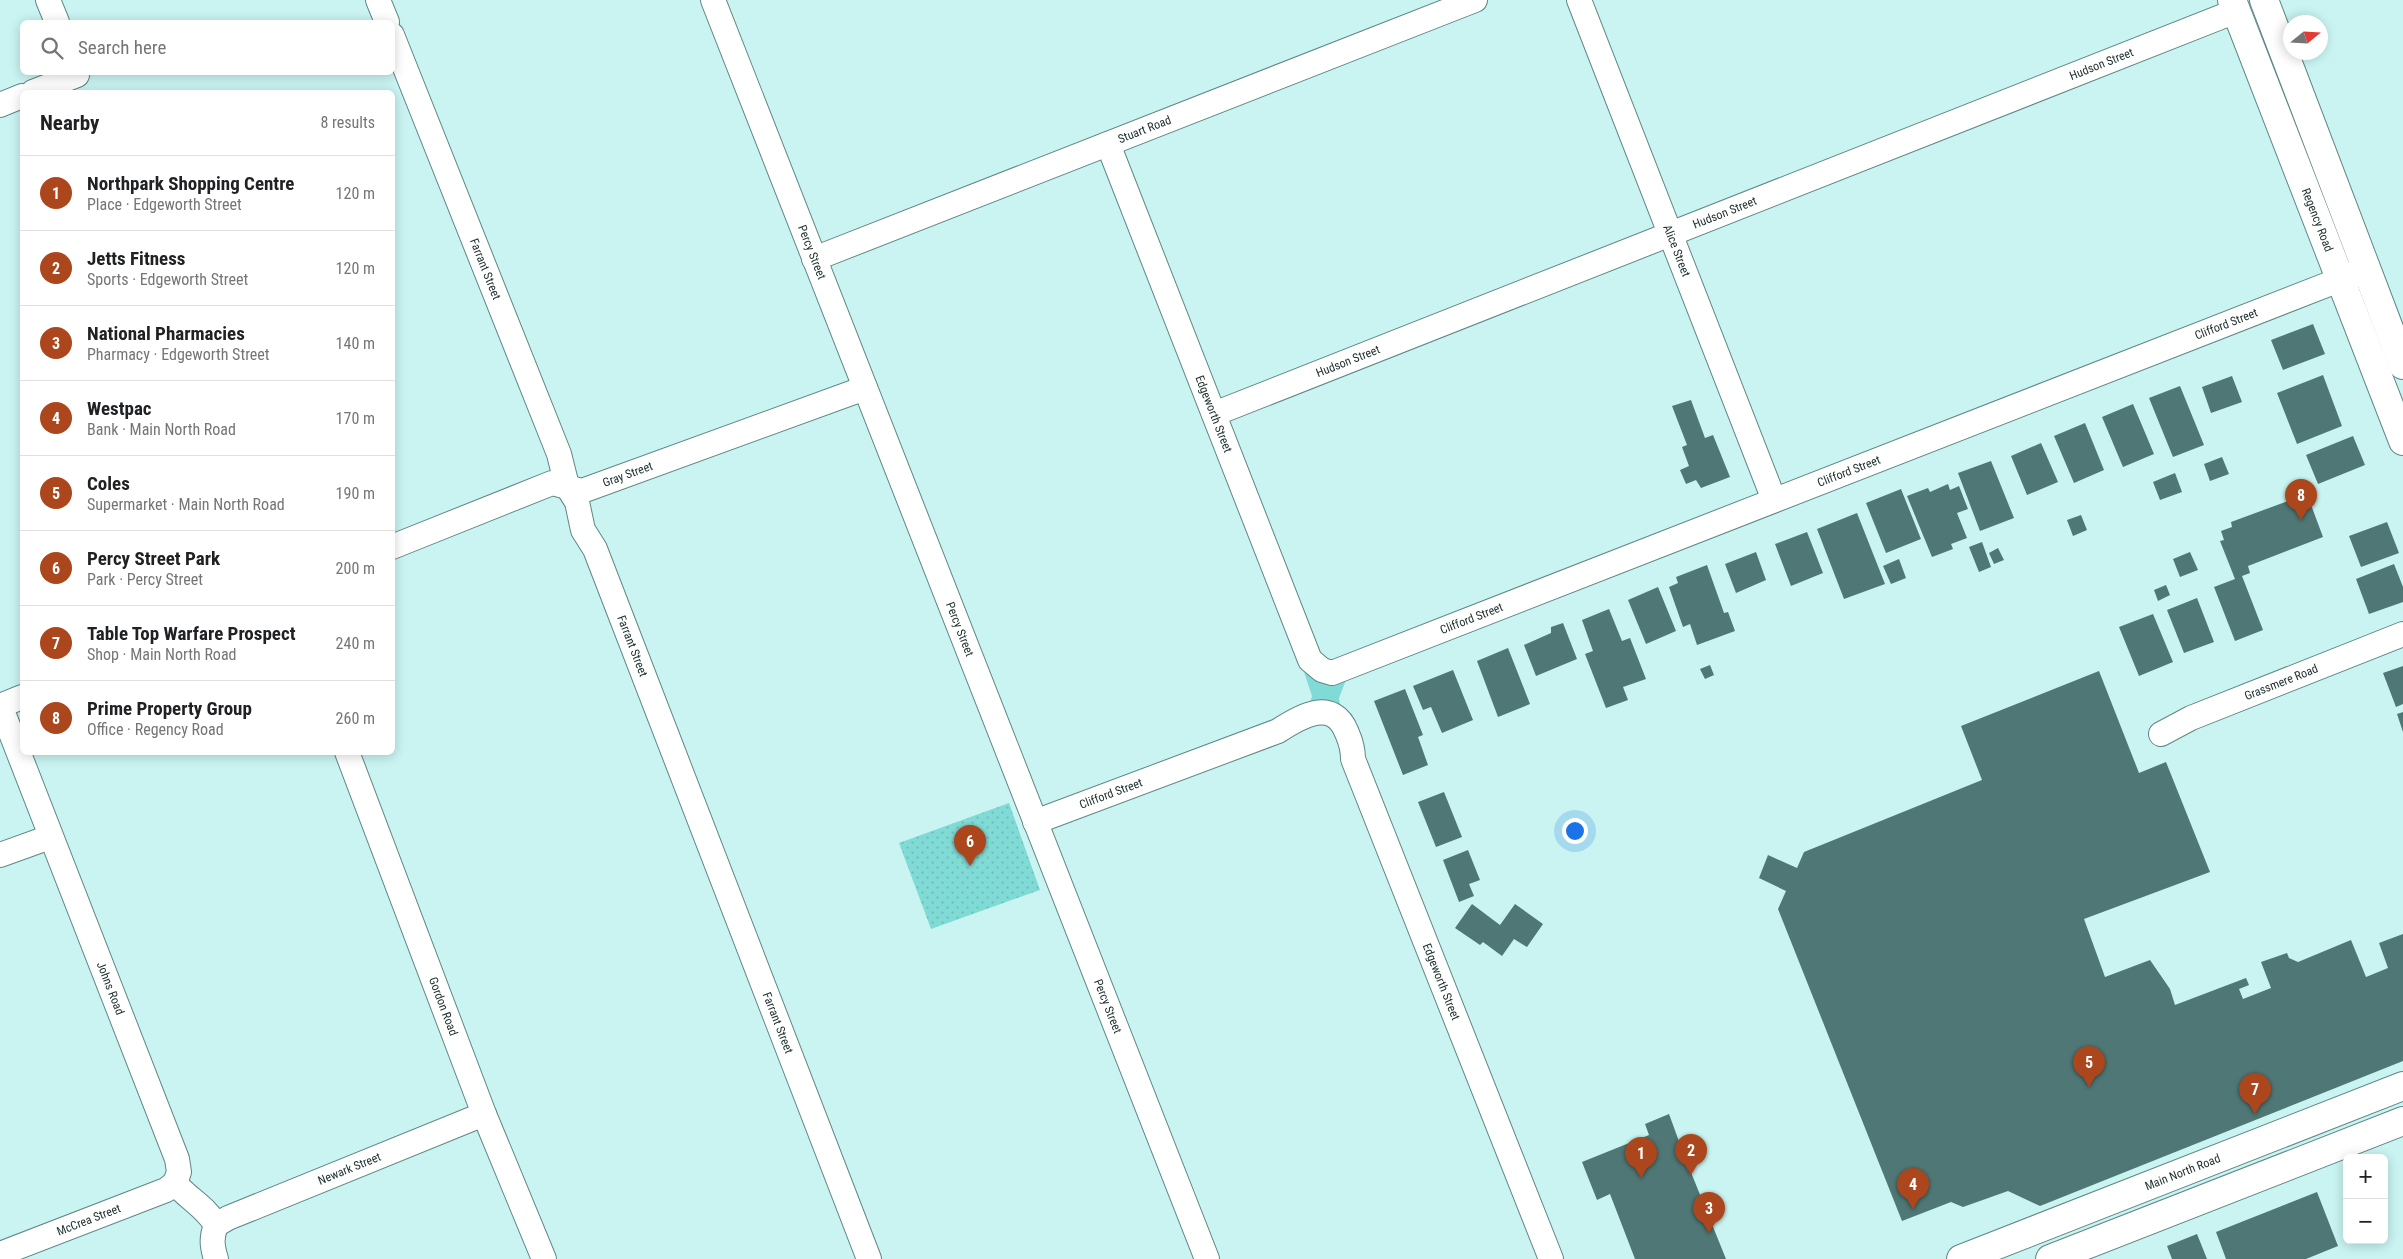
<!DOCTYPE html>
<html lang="en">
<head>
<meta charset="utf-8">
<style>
	body { margin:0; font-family:"Roboto Condensed",sans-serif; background:#f6f6f6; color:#202124 }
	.controls { position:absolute; right:15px; bottom:15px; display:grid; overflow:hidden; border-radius:8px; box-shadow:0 2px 12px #0003 }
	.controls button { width:45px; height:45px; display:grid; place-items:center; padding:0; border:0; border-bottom:1px solid #e0e0e0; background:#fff; color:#202124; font:25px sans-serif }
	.compass { position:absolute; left:2283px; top:15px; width:45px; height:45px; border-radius:50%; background:#fff; box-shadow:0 2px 12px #0003; rotate:72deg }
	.you { position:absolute; left:1574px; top:830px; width:18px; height:18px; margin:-12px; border:4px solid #fff; border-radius:50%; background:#1a73e8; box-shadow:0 0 0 8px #1a73e833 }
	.badge { display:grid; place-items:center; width:32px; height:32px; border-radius:50%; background:#ac461c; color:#fff; font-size:16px; font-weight:700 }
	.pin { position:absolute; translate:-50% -41px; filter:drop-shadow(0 1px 2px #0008) }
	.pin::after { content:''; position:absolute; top:26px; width:18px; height:15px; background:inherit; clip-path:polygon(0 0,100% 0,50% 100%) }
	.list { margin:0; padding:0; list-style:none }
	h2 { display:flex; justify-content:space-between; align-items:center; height:65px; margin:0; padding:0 20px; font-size:21px }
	h2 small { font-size:16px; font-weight:400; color:#757577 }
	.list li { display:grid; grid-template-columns:32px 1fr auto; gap:15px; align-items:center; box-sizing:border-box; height:75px; padding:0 20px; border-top:1px solid #e0e0e0 }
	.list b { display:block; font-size:19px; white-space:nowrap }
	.list p { margin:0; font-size:16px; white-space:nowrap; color:#757577 }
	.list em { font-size:16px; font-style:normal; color:#757577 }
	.icon { flex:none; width:28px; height:28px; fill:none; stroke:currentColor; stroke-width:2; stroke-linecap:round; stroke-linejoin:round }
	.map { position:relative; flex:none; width:2403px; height:1259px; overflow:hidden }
	.search { position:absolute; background:#fff; box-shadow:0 2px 12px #0003; left:20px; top:20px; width:375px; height:55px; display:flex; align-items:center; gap:12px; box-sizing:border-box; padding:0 18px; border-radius:8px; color:#757577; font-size:19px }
	.panel { position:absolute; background:#fff; box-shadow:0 2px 12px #0003; left:20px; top:90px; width:375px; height:665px; border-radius:8px }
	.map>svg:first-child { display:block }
</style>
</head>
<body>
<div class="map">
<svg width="2403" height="1259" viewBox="0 0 2403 1259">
	<defs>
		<pattern id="grass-dots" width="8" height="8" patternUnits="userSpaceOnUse" patternTransform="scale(1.25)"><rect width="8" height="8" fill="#80dad5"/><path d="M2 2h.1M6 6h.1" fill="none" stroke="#6ebcb7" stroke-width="1.8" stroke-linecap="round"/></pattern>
	</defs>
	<rect width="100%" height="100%" fill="#c9f4f1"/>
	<path fill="url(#grass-dots)" d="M1009,803L1040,890L931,929L899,843Z"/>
	<path fill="#80dad5" d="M1304,672C1318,682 1329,685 1346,680L1339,698L1341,713L1309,706L1312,696Z"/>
	<path fill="#4f7775" d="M2313,324L2325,354L2283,370L2271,340Z
		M2323,375L2342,426L2297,444L2277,393Z
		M2232,376L2242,402L2211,413L2202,387Z
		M2180,386L2204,445L2173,457L2149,398Z
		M1691,400L1705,438L1713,435L1730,477L1701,488L1696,480L1686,484L1680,470L1689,466L1682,447L1687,445L1672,406Z
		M2133,404L2154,454L2123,467L2102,417Z
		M2085,423L2104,470L2074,483L2054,436Z
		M2353,436L2365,465L2318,484L2306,455Z
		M2041,443L2058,482L2027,495L2011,456Z
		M2222,457L2229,474L2210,481L2204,464Z
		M1991,461L2014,518L1980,531L1958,473Z
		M2175,473L2182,492L2160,500L2153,482Z
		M1948,484L1950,490L1959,486L1968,509L1957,513L1967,538L1951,544L1953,549L1932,557L1907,496L1928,488L1930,492Z
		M1901,489L1921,539L1886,553L1866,503Z
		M2307,494L2323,537L2248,566L2250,573L2242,576L2263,630L2235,641L2214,587L2235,579L2220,541L2224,540L2221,531L2232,527L2231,522Z
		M1857,513L1885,584L1844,599L1817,529Z
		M2081,515L2087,530L2073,536L2067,520Z
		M2387,522L2399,553L2361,567L2349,536Z
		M1807,532L1823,573L1791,586L1775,544Z
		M1982,542L1991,567L1979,572L1969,547Z
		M1998,548L2004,560L1994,564L1989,553Z
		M1756,552L1766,580L1736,593L1725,564Z
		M2190,552L2198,570L2180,577L2173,559Z
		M1899,559L1906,578L1891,584L1883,566Z
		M2394,564L2403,587V602L2369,614L2356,579Z
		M1707,565L1724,613L1728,612L1735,631L1697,645L1690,624L1683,627L1669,587L1678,583L1676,577Z
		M2166,585L2170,595L2158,601L2154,590Z
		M1658,587L1676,631L1646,644L1628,600Z
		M2197,598L2214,642L2184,653L2167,610Z
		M1609,609L1622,641L1630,638L1646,679L1623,687L1628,700L1606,708L1585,654L1593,651L1582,620Z
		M2153,614L2173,662L2139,676L2119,627Z
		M1563,623L1577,659L1536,676L1524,645L1551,633V627Z
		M1508,648L1530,704L1498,717L1477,661Z
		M1710,665L1714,675L1705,679L1700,669Z
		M2403,666V704L2396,707L2383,673Z
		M1453,670L1473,720L1442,733L1431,707L1423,710L1413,686Z
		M2099,671L2139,773L2166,762L2210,872L2084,919L2105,977L2150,960L2170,989L2175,1005L2246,978L2249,985L2239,989L2243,999L2271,988L2261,962L2287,953L2289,958L2298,962L2351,940L2366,977L2388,968L2379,943L2403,934V1061L2040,1206L2008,1191L1963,1207L1951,1202L1902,1221L1778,909L1786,891L1759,878L1768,855L1797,868L1804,852L1982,780L1961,726Z
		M1405,689L1423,735L1418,737L1428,765L1403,775L1374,701Z
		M2403,712V732L2397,714Z
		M1444,792L1462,837L1436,847L1418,802Z
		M1468,850L1480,880L1469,884L1474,896L1459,902L1443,860Z
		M1472,904L1500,925L1515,904L1543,924L1527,947L1514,939L1502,956L1483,942L1480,945L1455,928Z
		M1669,1114L1684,1155L1726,1259H1635L1610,1194L1597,1200L1582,1162L1649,1135L1645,1124Z
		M2317,1192L2338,1246L2306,1259H2226L2216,1232Z
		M2197,1234L2207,1259H2172L2167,1246Z"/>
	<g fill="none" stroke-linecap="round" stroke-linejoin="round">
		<g stroke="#5f8785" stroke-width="26">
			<g id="minor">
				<path d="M48,0L57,22"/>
				<path d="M378,0L387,22"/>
				<path id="s1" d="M713,0L1207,1259"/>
				<path id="s2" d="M1579,0L1774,500"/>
				<path id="s3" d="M392,35L559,454L567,486L577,502L583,530L595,549L869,1259"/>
				<path d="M33,92L77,75"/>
				<path d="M0,105L22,96"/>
				<path id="s4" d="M1108,144L1310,660L1322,670L1332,673L2357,273"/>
				<path id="s5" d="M814,259L1475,0"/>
				<path id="s6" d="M1214,414L2236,11"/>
				<path id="s7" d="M392,547L552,483L582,491L865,388"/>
				<path id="s8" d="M0,705L177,1159L179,1172L175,1183C188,1199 206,1207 216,1225C211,1238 212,1246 216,1259"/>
				<path d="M0,706L22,697"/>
				<path id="s9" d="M2161,734L2191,718L2403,634"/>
				<path id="s10" d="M347,752L484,1114L544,1259"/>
				<path id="s11" d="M1035,822L1278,731C1301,716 1333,697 1347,733C1351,742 1353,749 1353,759L1551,1259"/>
				<path d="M0,855L50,837"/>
				<path id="s12" d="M216,1225L228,1218L484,1114"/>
				<path id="s13" d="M0,1254L166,1190L175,1183"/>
			</g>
		</g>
		<g stroke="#5f8785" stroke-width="30">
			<g id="secondary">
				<path id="s14" d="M2232,0L2403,441"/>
				<path d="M2264,0L2403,365"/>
			</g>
		</g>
		<g stroke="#5f8785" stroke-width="30">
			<g id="trunk">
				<path id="s15" d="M1961,1259L2403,1086"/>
				<path d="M2050,1259L2403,1121"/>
			</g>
		</g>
		<use href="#minor" stroke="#fff" stroke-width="24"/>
		<use href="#secondary" stroke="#fff" stroke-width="28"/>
		<use href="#trunk" stroke="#fff" stroke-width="28"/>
	</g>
	<g text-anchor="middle" stroke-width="5" stroke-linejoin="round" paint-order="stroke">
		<g font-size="12" fill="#223332" stroke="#fff">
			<text dy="4" stroke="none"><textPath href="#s6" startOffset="954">Hudson Street</textPath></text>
			<text dy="4" stroke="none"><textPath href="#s5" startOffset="355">Stuart Road</textPath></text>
			<text dy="4" stroke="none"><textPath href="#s6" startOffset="549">Hudson Street</textPath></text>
			<text dy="4" stroke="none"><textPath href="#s14" startOffset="236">Regency Road</textPath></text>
			<text dy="4" stroke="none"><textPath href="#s2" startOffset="269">Alice Street</textPath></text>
			<text dy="4" stroke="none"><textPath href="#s1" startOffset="271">Percy Street</textPath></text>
			<text dy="4" stroke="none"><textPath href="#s3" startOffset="252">Farrant Street</textPath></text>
			<text dy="4" stroke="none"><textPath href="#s4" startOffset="1540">Clifford Street</textPath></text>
			<text dy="4" stroke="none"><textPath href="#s6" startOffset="144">Hudson Street</textPath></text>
			<text dy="4" stroke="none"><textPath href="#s4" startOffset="290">Edgeworth Street</textPath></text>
			<text dy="4" stroke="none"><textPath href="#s4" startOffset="1135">Clifford Street</textPath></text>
			<text dy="4" stroke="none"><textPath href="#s7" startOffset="252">Gray Street</textPath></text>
			<text dy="4" stroke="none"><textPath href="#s4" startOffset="730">Clifford Street</textPath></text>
			<text dy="4" stroke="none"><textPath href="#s1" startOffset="676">Percy Street</textPath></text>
			<text dy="4" stroke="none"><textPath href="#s3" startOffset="658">Farrant Street</textPath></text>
			<text dy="4" stroke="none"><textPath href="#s9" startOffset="131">Grassmere Road</textPath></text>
			<text dy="4" stroke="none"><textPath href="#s11" startOffset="81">Clifford Street</textPath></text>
			<text dy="4" stroke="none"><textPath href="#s11" startOffset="609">Edgeworth Street</textPath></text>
			<text dy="4" stroke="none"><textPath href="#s8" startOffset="304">Johns Road</textPath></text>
			<text dy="4" stroke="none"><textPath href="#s10" startOffset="272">Gordon Road</textPath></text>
			<text dy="4" stroke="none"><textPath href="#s1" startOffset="1081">Percy Street</textPath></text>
			<text dy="4" stroke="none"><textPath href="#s3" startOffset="1062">Farrant Street</textPath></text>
			<text dy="4" stroke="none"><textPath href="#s12" startOffset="145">Newark Street</textPath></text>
			<text dy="4" stroke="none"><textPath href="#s15" startOffset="238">Main North Road</textPath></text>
			<text dy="4" stroke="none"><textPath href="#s13" startOffset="95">McCrea Street</textPath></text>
		</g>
	</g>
</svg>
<div class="controls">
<button>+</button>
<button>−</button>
</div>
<svg class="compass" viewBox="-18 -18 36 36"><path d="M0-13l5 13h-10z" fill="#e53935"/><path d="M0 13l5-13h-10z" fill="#757577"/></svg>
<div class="you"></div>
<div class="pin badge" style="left:1641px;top:1178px">1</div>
<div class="pin badge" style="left:1691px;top:1175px">2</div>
<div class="pin badge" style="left:1709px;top:1233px">3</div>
<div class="pin badge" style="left:1913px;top:1209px">4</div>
<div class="pin badge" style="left:2089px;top:1087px">5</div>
<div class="pin badge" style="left:970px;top:866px">6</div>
<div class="pin badge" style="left:2255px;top:1114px">7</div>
<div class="pin badge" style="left:2301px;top:520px">8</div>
<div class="search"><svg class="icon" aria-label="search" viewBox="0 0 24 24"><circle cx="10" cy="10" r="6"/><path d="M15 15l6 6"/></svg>Search here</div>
<section class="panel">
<h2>Nearby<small>8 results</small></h2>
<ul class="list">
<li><span class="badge">1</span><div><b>Northpark Shopping Centre</b><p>Place · Edgeworth Street</p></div><em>120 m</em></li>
<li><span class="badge">2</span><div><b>Jetts Fitness</b><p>Sports · Edgeworth Street</p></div><em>120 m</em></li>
<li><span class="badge">3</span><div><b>National Pharmacies</b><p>Pharmacy · Edgeworth Street</p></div><em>140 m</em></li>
<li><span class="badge">4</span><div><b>Westpac</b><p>Bank · Main North Road</p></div><em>170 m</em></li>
<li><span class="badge">5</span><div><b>Coles</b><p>Supermarket · Main North Road</p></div><em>190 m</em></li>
<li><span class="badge">6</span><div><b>Percy Street Park</b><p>Park · Percy Street</p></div><em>200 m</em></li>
<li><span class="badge">7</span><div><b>Table Top Warfare Prospect</b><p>Shop · Main North Road</p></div><em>240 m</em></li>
<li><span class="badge">8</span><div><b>Prime Property Group</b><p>Office · Regency Road</p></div><em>260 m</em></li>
</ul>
</section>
</div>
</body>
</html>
